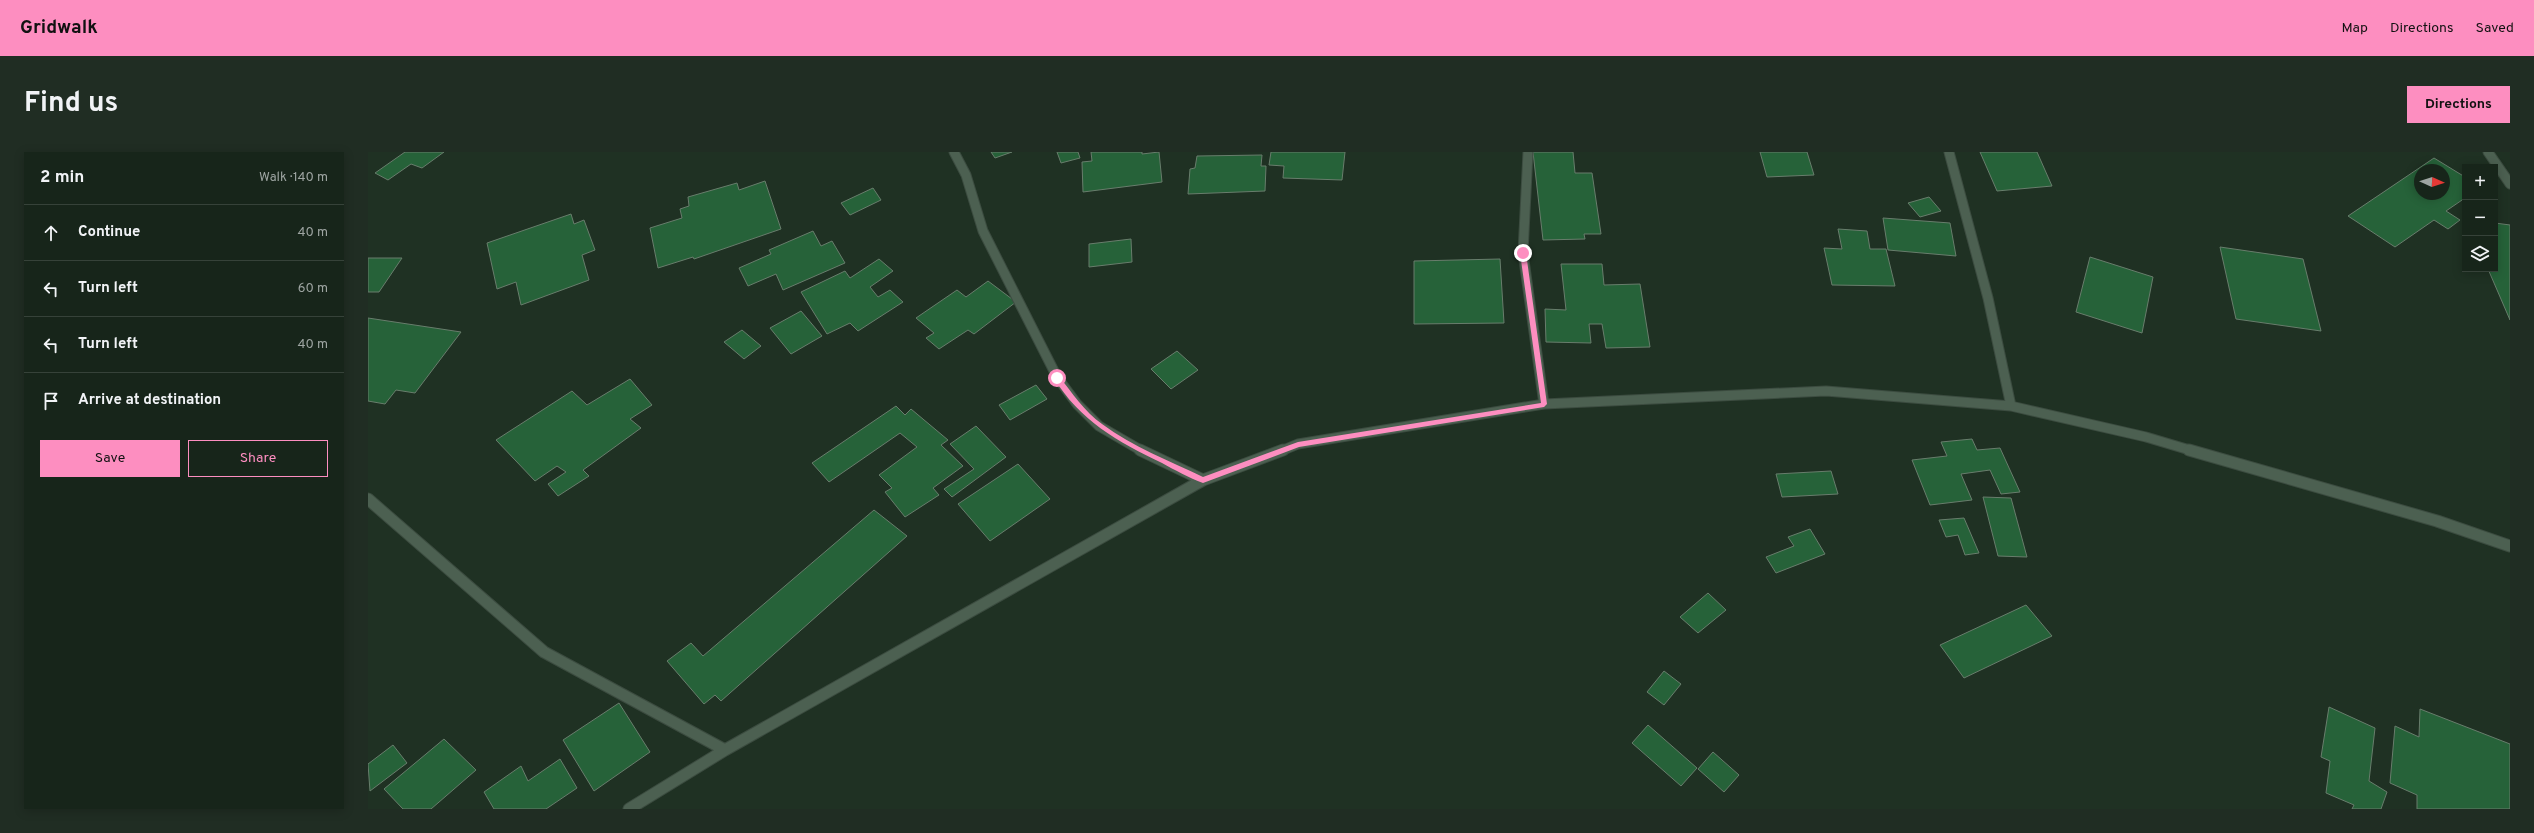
<!DOCTYPE html>
<html lang="en">
<head>
<meta charset="utf-8">
<style>
	body { margin:0; font-family:Overpass,sans-serif; background:#202d23; color:#f1f3f6 }
	.controls { position:absolute; right:12px; top:12px; display:grid; overflow:hidden; border-radius:0px; box-shadow:0 2px 10px #0003 }
	.controls button { width:36px; height:36px; display:grid; place-items:center; padding:0; border:0; border-bottom:1px solid #364239; background:#17251a; color:#f1f3f6; font:20px sans-serif }
	.compass { position:absolute; left:2046px; top:12px; width:36px; height:36px; border-radius:50%; background:#17251a; box-shadow:0 2px 10px #0003; rotate:93deg }
	.stop { position:absolute; width:12px; height:12px; margin:-9px; border:3px solid #fd8ec0; border-radius:50%; background:#fff }
	.stop.end { background:#fd8ec0; border-color:#fff; box-shadow:0 1px 4px #0008 }
	.list { margin:0; padding:0; list-style:none }
	h2 { display:flex; justify-content:space-between; align-items:center; height:52px; margin:0; padding:0 16px; font-size:17px }
	h2 small { font-size:13px; font-weight:400; color:#9ea5a2 }
	.list li { display:grid; grid-template-columns:26px 1fr auto; gap:12px; align-items:center; box-sizing:border-box; height:56px; padding:0 16px; border-top:1px solid #364239 }
	.list b { display:block; font-size:15px; white-space:nowrap }
	.list em { font-size:13px; font-style:normal; color:#9ea5a2 }
	.actions { display:flex; gap:8px; padding:12px 16px }
	.actions a { flex:1; padding:9px 0; border:1px solid #fd8ec0; border-radius:0px; text-align:center; font-size:14px; color:#fd8ec0 }
	.actions .main { background:#fd8ec0; color:#111 }
	.icon { flex:none; width:22px; height:22px; fill:none; stroke:currentColor; stroke-width:2; stroke-linecap:round; stroke-linejoin:round }
	.map { position:relative; flex:none; width:2142px; height:657px; overflow:hidden; border-radius:0px }
	header { display:flex; align-items:center; gap:24px; box-sizing:border-box; height:56px; padding:0 20px; background:#fd8ec0; color:#111 }
	header strong { font-size:19px }
	nav { display:flex; gap:22px; margin-inline-start:auto; font-size:14px }
	.intro { display:flex; align-items:center; justify-content:space-between; box-sizing:border-box; height:96px; padding:0 24px }
	h1 { margin:0; font-size:28px }
	.button { padding:10px 18px; border-radius:0px; background:#fd8ec0; color:#111; font-size:14px; font-weight:700 }
	main { display:flex; gap:24px; padding:0 24px }
	aside { flex:1; background:#17251a; border-radius:0px; box-shadow:0 2px 10px #0003 }
	.map>svg:first-child { display:block }
</style>
</head>
<body>
<header>
<strong>Gridwalk</strong>
<nav><a>Map</a><a>Directions</a><a>Saved</a></nav>
</header>
<div class="intro"><h1>Find us</h1><a class="button">Directions</a></div>
<main>
<aside>
<h2>2 min<small>Walk · 140 m</small></h2>
<ul class="list">
<li><svg class="icon" aria-label="ahead" viewBox="0 0 24 24"><path d="M12 20V5M6 11l6-6 6 6"/></svg><div><b>Continue</b></div><em>40 m</em></li>
<li><svg class="icon" aria-label="left" viewBox="0 0 24 24"><path d="M17 20v-9H6M10 6l-5 5 5 5"/></svg><div><b>Turn left</b></div><em>60 m</em></li>
<li><svg class="icon" aria-label="left" viewBox="0 0 24 24"><path d="M17 20v-9H6M10 6l-5 5 5 5"/></svg><div><b>Turn left</b></div><em>40 m</em></li>
<li><svg class="icon" aria-label="arrive" viewBox="0 0 24 24"><path d="M6 21V4h12l-3 4 3 4H6"/></svg><div><b>Arrive at destination</b></div></li>
</ul>
<div class="actions"><a class="main">Save</a><a>Share</a></div>
</aside>
<div class="map">
<svg width="2142" height="657" viewBox="0 0 2142 657">
	<rect width="100%" height="100%" fill="#1f3123"/>
	<path fill="#266239" stroke="#687d6c" fill-rule="evenodd" d="M37,0H76L54,16L43,12L20,28L7,21Z
		M623,0H644L627,6Z
		M689,0H710L712,6L693,11Z
		M723,0H774V2L791,0L794,30L715,40L714,10L724,9Z
		M903,0H977L974,28L915,26L916,14L901,13Z
		M1165,0H1205L1207,21H1224L1233,82H1216L1217,87L1175,88Z
		M1392,0H1439L1446,23L1399,25Z
		M1612,0H1669L1684,34L1629,39Z
		M894,3L893,14H898L897,39L820,42L822,17L827,16L829,4Z
		M2066,6L2097,25V46L2078,59L2092,68L2080,77L2066,68L2027,95L1980,64ZM2052,18H2076V42H2052Z
		M397,29L413,77L326,107L325,105L290,116L282,76L314,66L312,57L321,54L320,45L369,31L371,38Z
		M505,36L513,48L482,63L473,51Z
		M1561,45L1573,59L1552,65L1540,51Z
		M203,62L206,72L216,68L227,98L214,103L221,128L153,153L148,130L129,137L119,91Z
		M1515,66L1582,71L1588,104L1520,98Z
		M2127,71L2142,73V168L2120,117H2127Z
		M1470,77L1499,79L1502,97H1518L1527,134L1464,133L1456,96L1474,97Z
		M445,79L453,94L464,89L477,111L415,138L408,122L380,134L371,116L403,102L401,98Z
		M763,87L764,110L721,115V92Z
		M1852,95L1935,107L1953,179L1868,167Z
		M1722,105L1785,125L1774,181L1708,160Z
		M0,106H34L11,140H0Z
		M511,107L525,119L502,135L510,145L522,138L535,150L490,179L482,171L459,182L433,140L477,119L482,126Z
		M1132,107L1136,171L1046,172V109Z
		M1193,112H1234L1236,133L1272,132L1282,195L1238,196L1234,172H1221L1223,191L1178,190L1177,157L1198,158Z
		M620,129L648,150L606,182L600,178L571,197L558,186L566,181L548,166L589,138L598,145Z
		M433,159L454,184L423,202L402,176Z
		M0,166L93,180L47,241L28,238L17,252L0,249Z
		M374,178L393,194L376,207L356,190Z
		M809,199L830,218L803,237L783,217Z
		M262,227L284,253L262,267L273,276L215,318L221,324L190,344L180,332L198,320L189,314L167,329L128,288L204,239L219,253Z
		M668,233L679,247L642,268L631,253Z
		M528,254L537,263L543,257L580,288L573,293L595,314L565,336L571,343L537,365L517,340L524,336L511,323L549,295L532,281L461,330L444,311Z
		M608,274L638,305L584,345L576,337L606,317L582,292Z
		M1604,287L1609,298L1632,296L1652,340L1633,342L1622,318L1593,322L1604,348L1562,353L1544,308L1579,304L1573,290Z
		M650,312L682,347L622,389L590,352Z
		M1463,319L1470,342L1414,345L1408,322Z
		M1615,345L1643,346L1659,405L1630,404Z
		M506,358L539,384L353,549L347,543L336,552L299,509L323,491L335,504Z
		M1596,366L1611,401L1597,403L1590,383L1578,385L1571,368Z
		M1442,377L1457,402L1408,421L1398,405L1426,394L1420,385Z
		M1340,441L1358,458L1330,481L1312,465Z
		M1658,453L1684,484L1596,526L1572,493Z
		M1296,519L1313,532L1296,553L1279,540Z
		M251,551L282,600L226,639L195,588Z
		M1961,555L2007,576L2001,629L2019,640L2013,657H1984L1986,653L1958,641L1962,609L1953,605Z
		M2052,557L2142,592V657H2049V643L2022,631L2027,574L2051,585Z
		M1280,573L1329,616L1313,634L1264,591Z
		M76,587L108,618L63,657H35L16,637Z
		M25,593L39,611L2,639L0,612Z
		M1345,600L1371,623L1356,640L1330,617Z
		M192,607L209,636L178,657H126L116,640L153,614L160,629Z"/>
	<g fill="none" stroke-linecap="round" stroke-linejoin="round">
		<g stroke="#3c4c40" stroke-width="11">
			<path id="minor-far1" d="M586,0L598,23L615,79L689,225L709,252L731,274L774,299
				M1160,0L1155,101L1176,252
				M1581,0L1620,146L1643,254
				M2120,0L2142,32
				M913,299L930,292L1176,252L1458,239L1643,254L1778,285L1825,299"/>
		</g>
		<g stroke="#3c4c40" stroke-width="13">
			<path id="minor" d="M772,298L835,328
				M1821,298L2069,369L2142,394
				M0,347L176,500L357,598
				M261,657L357,598L835,328L915,298"/>
		</g>
		<use href="#minor-far1" stroke="#4c6051" stroke-width="9"/>
		<use href="#minor" stroke="#4c6051" stroke-width="11"/>
	</g>
	<path fill="#fd8ec0" d="M1155,99L1158,101L1179,252L1176,255L931,295L835,331C821,326 807,318 794,311C750,290 711,268 686,226L691,224C704,241 716,259 734,272C765,295 802,309 835,325L930,290L1173,251L1152,101Z"/>
</svg>
<div class="controls">
<button>+</button>
<button>−</button>
<button><svg class="icon" aria-label="layers" viewBox="0 0 24 24"><path d="M12 4l9 5-9 5-9-5zM3 14l9 5 9-5"/></svg></button>
</div>
<svg class="compass" viewBox="-18 -18 36 36"><path d="M0-13l5 13h-10z" fill="#e53935"/><path d="M0 13l5-13h-10z" fill="#9ea5a2"/></svg>
<div class="stop" style="left:689px;top:226px"></div>
<div class="stop end" style="left:1155px;top:101px"></div>
</div>
</main>
</body>
</html>
